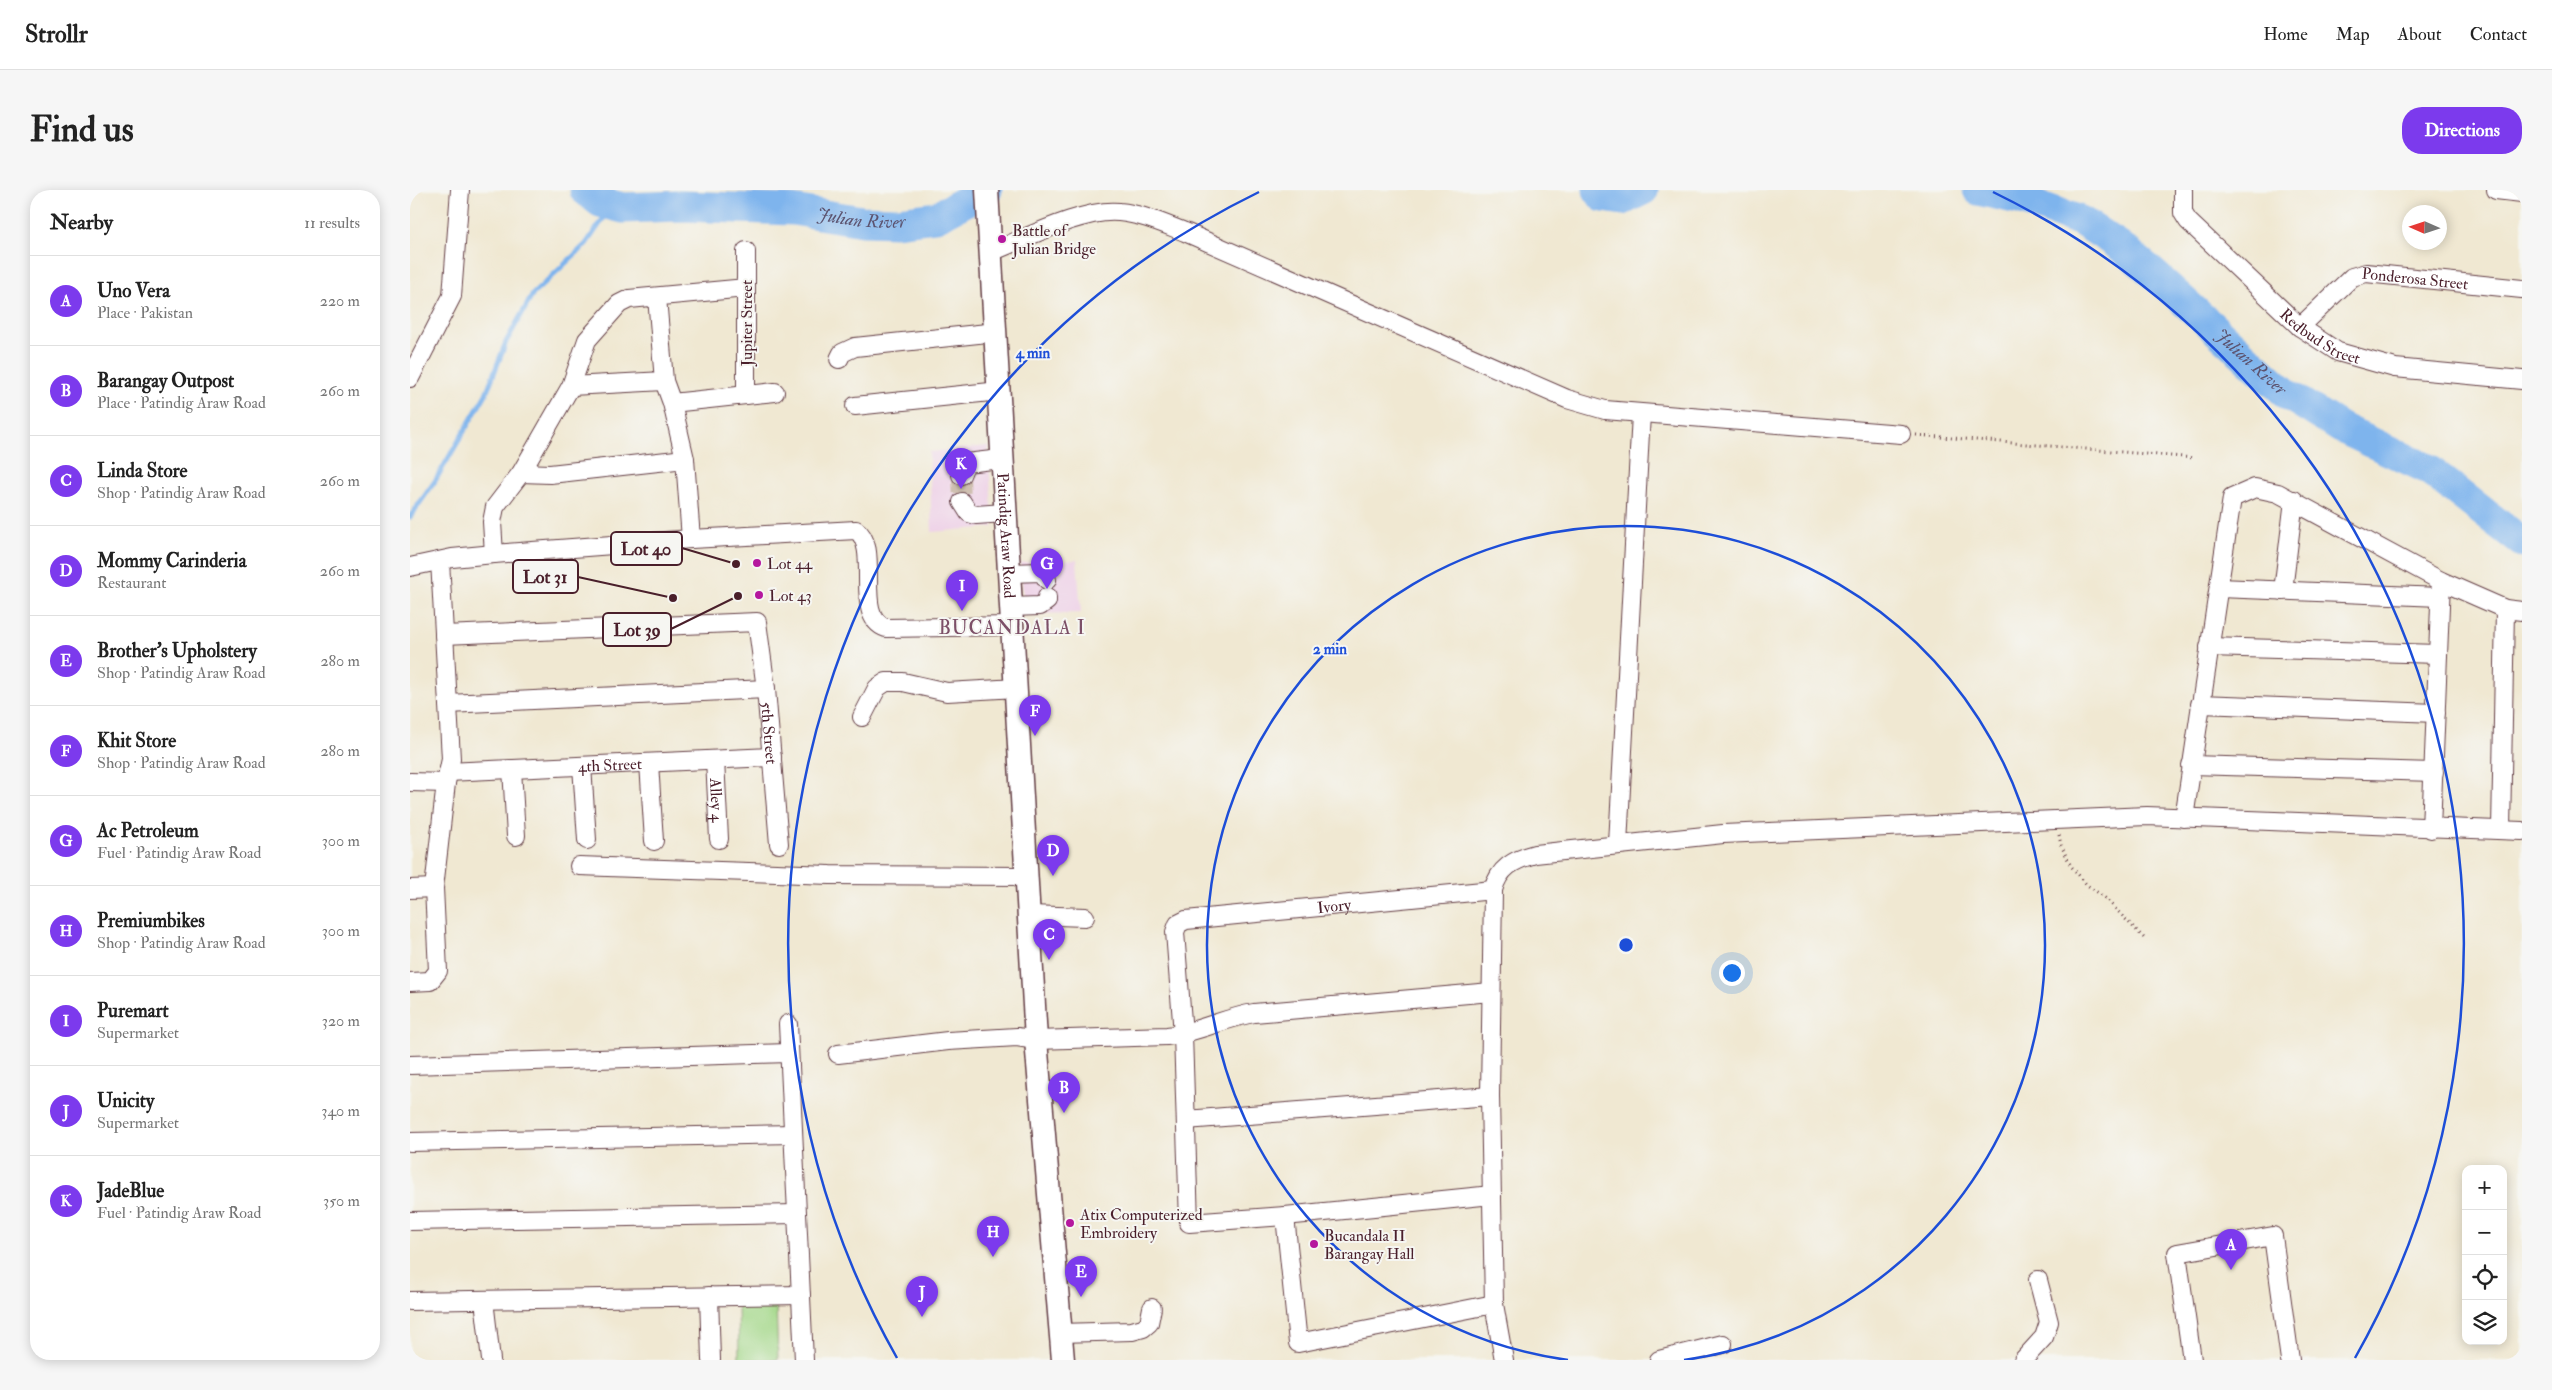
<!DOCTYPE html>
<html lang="en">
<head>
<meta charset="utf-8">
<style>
	body { margin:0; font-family:"IM FELL Double Pica",serif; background:#f6f6f6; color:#222 }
	.controls { position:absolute; right:15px; bottom:15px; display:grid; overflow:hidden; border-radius:10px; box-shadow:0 2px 12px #0003 }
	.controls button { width:45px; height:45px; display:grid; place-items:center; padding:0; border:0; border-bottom:1px solid #e0e0e0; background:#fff; color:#222; font:25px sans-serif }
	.compass { position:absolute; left:1992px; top:15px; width:45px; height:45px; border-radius:50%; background:#fff; box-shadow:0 2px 12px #0003; rotate:273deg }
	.you { position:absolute; left:1321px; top:782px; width:18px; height:18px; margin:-12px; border:4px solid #fff; border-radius:50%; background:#1a73e8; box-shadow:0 0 0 8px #1a73e833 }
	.badge { display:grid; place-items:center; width:32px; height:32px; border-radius:50%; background:#7c3aed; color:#fff; font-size:16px; font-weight:700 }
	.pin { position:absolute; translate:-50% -41px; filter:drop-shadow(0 1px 2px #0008) }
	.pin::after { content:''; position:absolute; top:26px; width:18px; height:15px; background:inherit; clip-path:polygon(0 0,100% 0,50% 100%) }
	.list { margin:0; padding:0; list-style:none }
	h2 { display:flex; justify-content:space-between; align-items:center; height:65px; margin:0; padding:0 20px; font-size:21px }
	h2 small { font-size:16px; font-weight:400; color:#767676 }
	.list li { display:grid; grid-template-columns:32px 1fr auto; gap:15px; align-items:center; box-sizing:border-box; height:90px; padding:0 20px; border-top:1px solid #e0e0e0 }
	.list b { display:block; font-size:19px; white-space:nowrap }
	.list p { margin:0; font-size:16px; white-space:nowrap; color:#767676 }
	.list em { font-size:16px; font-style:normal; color:#767676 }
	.icon { flex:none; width:28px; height:28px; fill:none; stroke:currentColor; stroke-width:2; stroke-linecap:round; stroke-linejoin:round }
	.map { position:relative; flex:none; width:2112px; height:1170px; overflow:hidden; border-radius:20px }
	header { display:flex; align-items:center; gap:30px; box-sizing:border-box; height:70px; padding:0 25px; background:#fff; border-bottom:1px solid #e0e0e0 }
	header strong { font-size:24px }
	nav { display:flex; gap:28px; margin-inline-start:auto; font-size:18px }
	.intro { display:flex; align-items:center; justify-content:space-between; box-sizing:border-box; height:120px; padding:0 30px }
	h1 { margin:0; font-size:35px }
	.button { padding:12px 22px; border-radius:20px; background:#7c3aed; color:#fff; font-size:18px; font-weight:700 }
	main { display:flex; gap:30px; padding:0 30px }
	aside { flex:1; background:#fff; border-radius:20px; box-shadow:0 2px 12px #0003 }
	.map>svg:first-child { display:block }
</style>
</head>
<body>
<header>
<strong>Strollr</strong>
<nav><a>Home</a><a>Map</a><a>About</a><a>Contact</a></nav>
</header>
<div class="intro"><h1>Find us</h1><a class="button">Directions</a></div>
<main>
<aside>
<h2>Nearby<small>11 results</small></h2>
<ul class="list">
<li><span class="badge">A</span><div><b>Uno Vera</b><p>Place · Pakistan</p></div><em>220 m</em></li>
<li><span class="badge">B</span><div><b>Barangay Outpost</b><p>Place · Patindig Araw Road</p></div><em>260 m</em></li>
<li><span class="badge">C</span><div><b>Linda Store</b><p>Shop · Patindig Araw Road</p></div><em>260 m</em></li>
<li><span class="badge">D</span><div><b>Mommy Carinderia</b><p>Restaurant</p></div><em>260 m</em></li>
<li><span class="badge">E</span><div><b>Brother's Upholstery</b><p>Shop · Patindig Araw Road</p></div><em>280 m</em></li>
<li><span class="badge">F</span><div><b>Khit Store</b><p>Shop · Patindig Araw Road</p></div><em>280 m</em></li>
<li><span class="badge">G</span><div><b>Ac Petroleum</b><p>Fuel · Patindig Araw Road</p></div><em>300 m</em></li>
<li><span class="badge">H</span><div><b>Premiumbikes</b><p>Shop · Patindig Araw Road</p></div><em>300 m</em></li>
<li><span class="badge">I</span><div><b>Puremart</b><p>Supermarket</p></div><em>320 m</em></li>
<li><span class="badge">J</span><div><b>Unicity</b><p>Supermarket</p></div><em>340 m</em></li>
<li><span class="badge">K</span><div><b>JadeBlue</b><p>Fuel · Patindig Araw Road</p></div><em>350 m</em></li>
</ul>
</aside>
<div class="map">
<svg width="2112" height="1170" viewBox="0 0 2112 1170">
	<rect width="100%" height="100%" fill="#f6f6f2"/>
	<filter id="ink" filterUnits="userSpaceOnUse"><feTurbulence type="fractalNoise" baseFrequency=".02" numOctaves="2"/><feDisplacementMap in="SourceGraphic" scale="10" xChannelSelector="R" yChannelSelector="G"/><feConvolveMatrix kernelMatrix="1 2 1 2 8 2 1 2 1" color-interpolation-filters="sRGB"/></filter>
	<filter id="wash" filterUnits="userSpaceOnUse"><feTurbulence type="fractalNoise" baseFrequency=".0096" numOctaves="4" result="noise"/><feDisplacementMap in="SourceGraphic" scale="20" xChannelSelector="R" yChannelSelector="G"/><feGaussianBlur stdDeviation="1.12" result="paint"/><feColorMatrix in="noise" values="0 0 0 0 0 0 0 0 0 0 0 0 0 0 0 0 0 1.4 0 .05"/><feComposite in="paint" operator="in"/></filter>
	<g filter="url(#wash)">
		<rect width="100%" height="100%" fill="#f0e8d2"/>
		<path fill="#eed0e7" d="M578,256L583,337L522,342L519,262Z
			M667,370L671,423L614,424L611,373Z"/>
		<path fill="#a2d787" stroke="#767b59" d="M366,1112L368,1170H329L328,1113Z"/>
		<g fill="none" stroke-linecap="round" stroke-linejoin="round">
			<path stroke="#7eb4ed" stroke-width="5" d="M0,327L25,291L76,204L96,152L123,104L176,54L202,16"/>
			<g stroke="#7eb4ed" stroke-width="31">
				<path id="s1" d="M175,0L190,12L213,18L270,16L383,20L452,31L487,32L526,27L577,0"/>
				<path d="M1188,0L1193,7L1213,10L1233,0"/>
				<path id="s2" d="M1568,0L1609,9L1671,31L1710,56L1736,77L1878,205L1931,238L2018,279L2112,352"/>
			</g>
		</g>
	</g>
	<g filter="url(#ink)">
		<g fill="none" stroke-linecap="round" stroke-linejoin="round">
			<path stroke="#cfc0b1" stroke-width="18" stroke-dasharray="18 9" stroke-linecap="butt" d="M551,285L552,312"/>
			<g stroke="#633d44" stroke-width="20">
				<g id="minor">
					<path id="s3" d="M1773,0V23L1778,31L1890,137L1928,162L1985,178L2112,190"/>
					<path d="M2086,0L2112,3"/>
					<path d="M581,62C614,49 675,18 709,22C732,24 754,34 775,42L1157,209L1195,220L1491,244"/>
					<path d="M247,107L254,191L262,213L275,269L281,349"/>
					<path id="s4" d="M1890,137L1942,87L1956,83L2112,99"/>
					<path d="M429,169L432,163L445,157L587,142"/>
					<path d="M0,188L42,106L50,0"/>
					<path d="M161,196L254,191"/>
					<path d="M336,205V61"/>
					<path d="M262,213L365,202"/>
					<path d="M445,216L590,201"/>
					<path d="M111,283L140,284L275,269"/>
					<path d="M551,285L556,273L591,269"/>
					<path d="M552,312L559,323L566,325L594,323"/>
					<path d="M84,364L82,332L85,317L111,283L161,196L177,150L209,114L219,109L336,98"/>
					<path d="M0,377L42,368L84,364L281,349L446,340C472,357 442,427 476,438L602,436"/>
					<path d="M599,383L632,382L637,390"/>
					<path d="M1809,398L2030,407"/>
					<path d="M1873,401L1884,310"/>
					<path d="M601,417L630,416L637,411V407"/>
					<path id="s5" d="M34,445L347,432L356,499L369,654"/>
					<path d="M1799,457L2028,464"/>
					<path d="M38,514L356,499"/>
					<path d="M1790,514L2026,523"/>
					<path d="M452,527L467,498L476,492H493L537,502L607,498"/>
					<path id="s6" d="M305,570L309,649"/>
					<path d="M239,573L244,651"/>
					<path d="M1781,575L2024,582"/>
					<path d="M172,576L177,650"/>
					<path d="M102,579L106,646"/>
					<path id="s7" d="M38,582L362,567"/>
					<path d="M0,592L36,593"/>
					<path d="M1774,628L1822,308L1845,298L1868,303L2031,391L2095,419L2112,421"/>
					<path d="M2021,639L2031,391"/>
					<path d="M2091,640L2095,419"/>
					<path d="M1208,654L1231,224"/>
					<path d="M169,676L420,685L618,686"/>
					<path d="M0,699L24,698"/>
					<path d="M620,725L675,727"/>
					<path d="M0,792L20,791L28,781L24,698L36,593L41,569L30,371"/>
					<path d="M378,834L394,1170"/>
					<path d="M428,864L538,851L607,847L626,850L757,846C787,843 814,828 844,823L1081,802"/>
					<path d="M0,875L379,863"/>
					<path d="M776,930L1080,906"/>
					<path d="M0,952L383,944"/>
					<path id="s8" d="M1082,1005L875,1026L779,1033L773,844L765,742L768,734L776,730L1083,700"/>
					<path d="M875,1026L888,1153L1084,1114"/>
					<path d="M0,1031L387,1024"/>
					<path d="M299,1106L301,1170"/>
					<path d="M74,1110L81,1170"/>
					<path d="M0,1111L391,1105"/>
					<path d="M650,1143L722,1141L733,1138L739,1133L742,1118"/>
					<path d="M1094,1170L1084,1114L1080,906L1083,700C1089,678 1103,670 1125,664L1313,644L1737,626L2112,641"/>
					<path d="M1249,1170L1313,1154"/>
					<path d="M1613,1170L1634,1147L1639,1132L1628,1090"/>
					<path d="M1782,1170L1767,1063L1863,1046L1880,1170"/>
				</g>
			</g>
			<g stroke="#633d44" stroke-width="25">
				<g id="major">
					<path id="s9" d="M577,0L626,850L653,1170"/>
				</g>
			</g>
			<path stroke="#633d44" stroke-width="3" stroke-dasharray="1 4" stroke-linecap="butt" d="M1506,245L1785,268
				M1649,645L1651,655L1661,676L1677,695L1694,707L1734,748"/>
			<use href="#minor" stroke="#fff" stroke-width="18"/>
			<use href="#major" stroke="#fff" stroke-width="22"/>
		</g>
	</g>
	<g fill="none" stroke="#1d4ed8" stroke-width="2.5">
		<path d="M1158 1170A419 419 0 1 1 1274 1170"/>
		<path d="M487 1168A838 838 0 0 1 849 2M1583 2A838 838 0 0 1 1945 1168"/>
	</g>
	<g fill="#b5179e" stroke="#f6f6f2" stroke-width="2">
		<circle cx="592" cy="49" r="5"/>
		<circle cx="347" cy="373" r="5"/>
		<circle cx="349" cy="405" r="5"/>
		<circle cx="660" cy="1033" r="5"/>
		<circle cx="904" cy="1054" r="5"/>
	</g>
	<g text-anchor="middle" stroke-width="4" stroke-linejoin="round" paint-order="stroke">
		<g font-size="16" fill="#4a1f2b" stroke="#f6f6f2" text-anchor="start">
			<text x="602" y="46">Battle of<tspan x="602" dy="18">Julian Bridge</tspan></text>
			<text x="357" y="379">Lot 44</text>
			<text x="359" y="411">Lot 43</text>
			<text x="670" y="1030">Atix Computerized<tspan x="670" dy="18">Embroidery</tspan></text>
			<text x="914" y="1051">Bucandala II<tspan x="914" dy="18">Barangay Hall</tspan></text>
		</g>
		<g font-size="16" fill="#4a1f2b" stroke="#f6f6f2">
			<text dy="6" stroke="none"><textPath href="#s4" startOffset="136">Ponderosa Street</textPath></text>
			<text transform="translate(336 133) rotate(-90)" y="6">Jupiter Street</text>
			<text dy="6" stroke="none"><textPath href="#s3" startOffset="209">Redbud Street</textPath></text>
			<text dy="6" stroke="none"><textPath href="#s9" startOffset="346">Patindig Araw Road</textPath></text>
			<text dy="6" stroke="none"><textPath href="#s5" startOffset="425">5th Street</textPath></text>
			<text dy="6" stroke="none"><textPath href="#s7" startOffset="162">4th Street</textPath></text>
			<text dy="6" stroke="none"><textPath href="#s6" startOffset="40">Alley 4</textPath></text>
			<text dy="6" stroke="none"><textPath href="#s8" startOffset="762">Ivory</textPath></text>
		</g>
		<g font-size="18" font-style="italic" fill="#5c536f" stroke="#f6f6f2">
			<text dy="6" stroke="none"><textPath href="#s1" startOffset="282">Julian River</textPath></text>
			<text dy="6" stroke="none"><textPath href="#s2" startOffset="329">Julian River</textPath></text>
		</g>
		<g font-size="19" letter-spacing="1" fill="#7c4f67" stroke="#f6f6f2">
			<text x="602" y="444">BUCANDALA I</text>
		</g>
	</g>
	<circle cx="1216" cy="755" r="8" fill="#1d4ed8" stroke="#f6f6f2" stroke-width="2.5"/>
	<g font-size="15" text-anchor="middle" font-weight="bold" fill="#1d4ed8" stroke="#f6f6f2" stroke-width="4" stroke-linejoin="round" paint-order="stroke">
		<text x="623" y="168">4 min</text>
		<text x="920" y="464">2 min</text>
	</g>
	<path fill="none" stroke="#4a1f2b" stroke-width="2" d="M326 374L272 358M263 408L168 387M328 406L261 439"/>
	<g fill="#4a1f2b" stroke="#f6f6f2" stroke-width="2">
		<circle cx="326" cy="374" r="5"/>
		<circle cx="263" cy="408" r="5"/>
		<circle cx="328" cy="406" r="5"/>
	</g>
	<g fill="#f6f6f2" stroke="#4a1f2b" stroke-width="2">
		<rect x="201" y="342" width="71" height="33" rx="5"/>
		<rect x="103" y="370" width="65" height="33" rx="5"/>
		<rect x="193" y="423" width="68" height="33" rx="5"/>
	</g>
	<g font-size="18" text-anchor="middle" font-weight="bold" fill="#4a1f2b">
		<text x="236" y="365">Lot 40</text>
		<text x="135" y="393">Lot 31</text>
		<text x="227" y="446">Lot 39</text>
	</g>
</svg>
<div class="controls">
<button>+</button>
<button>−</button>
<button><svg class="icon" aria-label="locate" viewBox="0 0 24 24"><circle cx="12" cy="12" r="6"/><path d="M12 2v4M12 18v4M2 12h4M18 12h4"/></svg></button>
<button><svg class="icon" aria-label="layers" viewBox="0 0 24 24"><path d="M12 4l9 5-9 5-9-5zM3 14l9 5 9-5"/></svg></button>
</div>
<svg class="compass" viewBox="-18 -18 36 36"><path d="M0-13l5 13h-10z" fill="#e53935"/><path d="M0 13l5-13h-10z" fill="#767676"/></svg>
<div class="you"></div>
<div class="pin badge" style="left:1821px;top:1080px">A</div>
<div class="pin badge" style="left:654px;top:923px">B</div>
<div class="pin badge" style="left:639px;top:770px">C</div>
<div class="pin badge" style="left:643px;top:686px">D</div>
<div class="pin badge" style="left:671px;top:1107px">E</div>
<div class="pin badge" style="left:625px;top:546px">F</div>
<div class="pin badge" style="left:637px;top:399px">G</div>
<div class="pin badge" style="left:583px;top:1067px">H</div>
<div class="pin badge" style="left:552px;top:421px">I</div>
<div class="pin badge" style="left:512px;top:1127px">J</div>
<div class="pin badge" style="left:551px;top:299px">K</div>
</div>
</main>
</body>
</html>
